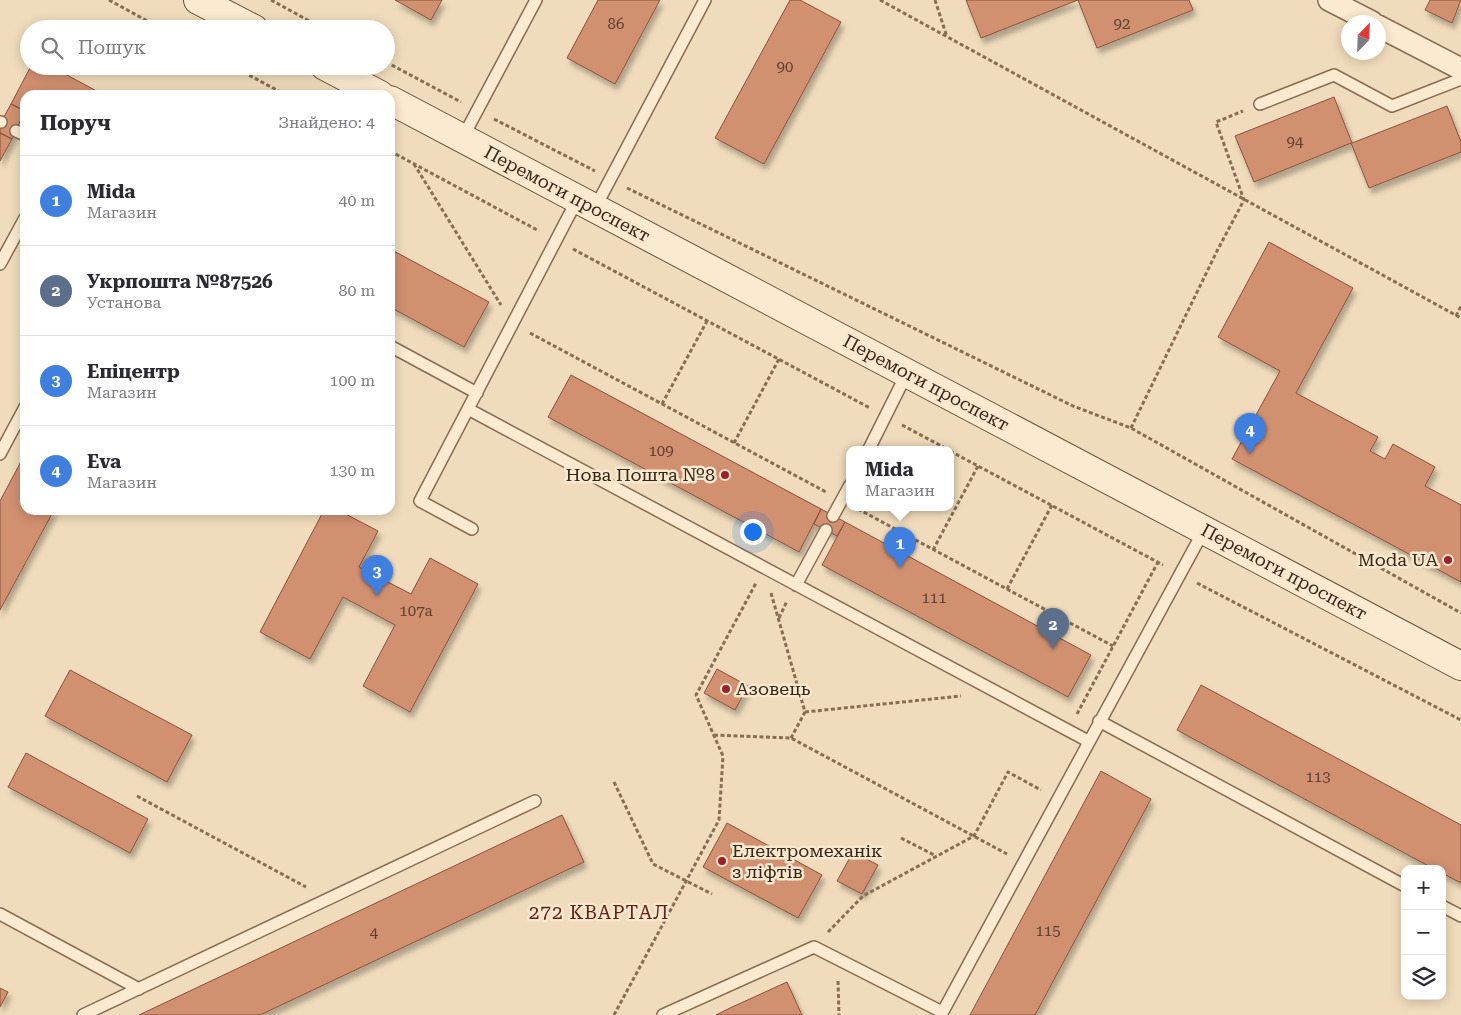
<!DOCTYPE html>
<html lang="uk">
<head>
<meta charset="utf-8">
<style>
	body { margin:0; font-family:"Roboto Serif",serif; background:#f7f7f7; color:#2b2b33 }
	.controls { position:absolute; right:15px; bottom:15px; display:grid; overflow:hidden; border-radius:10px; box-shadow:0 2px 12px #0003 }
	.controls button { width:45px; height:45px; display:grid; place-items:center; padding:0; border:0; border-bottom:1px solid #e1e1e2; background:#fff; color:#2b2b33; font:25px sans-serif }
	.compass { position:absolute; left:1341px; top:15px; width:45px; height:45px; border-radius:50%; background:#fff; box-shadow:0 2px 12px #0003; rotate:23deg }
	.you { position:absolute; left:752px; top:531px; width:18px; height:18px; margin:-12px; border:4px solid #fff; border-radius:50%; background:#1a73e8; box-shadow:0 0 0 8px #1a73e833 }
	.badge { display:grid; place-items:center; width:32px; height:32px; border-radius:50%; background:#9b212b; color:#fff; font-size:16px; font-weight:700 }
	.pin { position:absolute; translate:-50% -41px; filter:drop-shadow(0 1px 2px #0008) }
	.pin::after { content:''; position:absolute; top:26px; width:18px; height:15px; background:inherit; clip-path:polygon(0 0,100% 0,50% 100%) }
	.popup { position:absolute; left:846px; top:446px; width:108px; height:65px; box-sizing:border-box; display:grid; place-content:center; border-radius:10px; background:#fff; filter:drop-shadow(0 1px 4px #0005); font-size:16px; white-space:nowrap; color:#7c7c81 }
	.popup b { font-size:19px; color:#2b2b33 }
	.popup::after { content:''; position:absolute; left:50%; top:100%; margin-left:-10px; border:10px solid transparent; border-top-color:#fff }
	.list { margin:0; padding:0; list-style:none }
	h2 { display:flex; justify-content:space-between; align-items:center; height:65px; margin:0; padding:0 20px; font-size:21px }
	h2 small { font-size:16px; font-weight:400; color:#7c7c81 }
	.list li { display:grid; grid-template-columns:32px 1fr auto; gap:15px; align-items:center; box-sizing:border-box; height:90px; padding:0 20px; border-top:1px solid #e1e1e2 }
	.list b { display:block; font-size:19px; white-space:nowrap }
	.list p { margin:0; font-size:16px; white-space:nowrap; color:#7c7c81 }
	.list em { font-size:16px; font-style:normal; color:#7c7c81 }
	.icon { flex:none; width:28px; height:28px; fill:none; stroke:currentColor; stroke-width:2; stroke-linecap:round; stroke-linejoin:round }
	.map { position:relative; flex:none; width:1461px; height:1015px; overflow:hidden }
	.search { position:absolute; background:#fff; box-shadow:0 2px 12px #0003; left:20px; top:20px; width:375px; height:55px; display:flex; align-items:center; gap:12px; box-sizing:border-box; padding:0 18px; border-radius:28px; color:#7c7c81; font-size:19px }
	.panel { position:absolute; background:#fff; box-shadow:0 2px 12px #0003; left:20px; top:90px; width:375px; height:425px; border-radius:15px }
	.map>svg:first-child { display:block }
</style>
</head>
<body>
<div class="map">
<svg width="1461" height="1015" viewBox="0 0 1461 1015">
	<defs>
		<filter id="shadow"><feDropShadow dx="3" dy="5.5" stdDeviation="2.5" flood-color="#0004"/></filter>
	</defs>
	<rect width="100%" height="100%" fill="#f0dcbc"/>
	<path fill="#d1906f" stroke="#895239" filter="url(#shadow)" d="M395,0H442L431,20Z
		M598,0H660L615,84L567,58Z
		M790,0H800L841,22L764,164L715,138Z
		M966,0H1189L1193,10L1097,48L1078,0L981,38Z
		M1430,0H1461L1452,23L1425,10Z
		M31,66H50L104,95H25V111L11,104Z
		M1334,97L1352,143L1447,106L1461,142V152L1369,188L1351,143L1254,182L1235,136Z
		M11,104L25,111L12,139L0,133V124Z
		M0,133L12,139L0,161Z
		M1269,242L1353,288L1296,393L1378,437L1370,451L1385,459L1393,444L1435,467L1425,486L1461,505V582L1232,459L1280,371L1218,337Z
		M390,249L489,302L464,347L390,307Z
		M571,375L821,509L799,552L548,417Z
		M25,454V510H54L0,610V501Z
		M821,509L845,522L837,536L814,524Z
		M324,510H338L378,531L359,567L411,594L430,558L478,584L410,712L363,686L395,625L343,597L310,659L260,632Z
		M845,522L1091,655L1068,697L822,565Z
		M717,669L748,686L735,710L704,693Z
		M70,670L192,735L167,782L45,716Z
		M1201,685L1461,825V883L1442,873V869H1434L1177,730Z
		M26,753L148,819L130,853L8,787Z
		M1101,771L1151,799L1035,1015H970Z
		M562,815L584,862L260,1015H139Z
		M727,823L822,875L798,918L703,867Z
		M853,852L878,865L862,894L837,881Z
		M787,982L802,1015H716L730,1008Z
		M0,988L8,992L0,1007Z"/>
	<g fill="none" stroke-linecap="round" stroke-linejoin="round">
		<g stroke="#896c54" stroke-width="14">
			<path id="lane" d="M1260,104L1334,75L1392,106L1461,79
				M0,122H1
				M16,131L25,135
				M462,139L536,0
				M595,208L705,0
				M0,264L25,218
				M390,346L477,393
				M468,409L1088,741
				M869,449L907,373
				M0,454L25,407
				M833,516L850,485
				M472,529L420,501L577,200
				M796,585L826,530
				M1099,721L1405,886
				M1442,906L1461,916
				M0,914L139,989
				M83,1015L535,801
				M663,1015L814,947L942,1012
				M941,1015L1204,530"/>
		</g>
		<g stroke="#896c54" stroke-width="24">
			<path id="street" d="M1329,0L1372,22
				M1378,26L1461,69"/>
		</g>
		<g stroke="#6a4d38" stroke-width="30">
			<path id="secondary" d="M198,0L254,29
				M325,66L380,95
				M390,100L1461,666"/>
		</g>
		<path stroke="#896c54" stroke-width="3" stroke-dasharray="4 2.5" stroke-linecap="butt" d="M109,0L162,29
			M271,0L324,29
			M880,0L1461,318
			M935,0L947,37
			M386,62L461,102
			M232,66L286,95
			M494,119L595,171
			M390,151L539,231
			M414,164L501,305
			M627,188L1073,406L1131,428L1461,613
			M573,249L870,408
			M1456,316L1461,306
			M530,333L826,492
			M662,404L707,321
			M902,425L947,449
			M1131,428L1217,251L1244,200L1216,122L1243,111
			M734,443L779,359
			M950,451L1163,565
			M858,509L1113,646
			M933,550L978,466
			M1197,583L1461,720
			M1007,589L1052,505
			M771,593L805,712L791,738
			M779,618L787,601
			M805,712L961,696
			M1077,714L1158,562
			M714,735L791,738L1007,854
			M614,782L653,864L712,894
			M137,796L306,887
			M901,838L936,856
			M828,932L863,896L974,836L1008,772L1041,790
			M838,981L839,1015
			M614,1015L719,820L723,756L696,695L756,583"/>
		<use href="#lane" stroke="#fbeacf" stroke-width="11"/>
		<use href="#street" stroke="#fbeacf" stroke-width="21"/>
		<use href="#secondary" stroke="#fbeacf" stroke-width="28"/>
	</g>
	<g fill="#9b212b" stroke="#f7e7cc" stroke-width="2">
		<circle cx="725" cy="475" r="5"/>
		<circle cx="1448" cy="560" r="5"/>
		<circle cx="726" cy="689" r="5"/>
		<circle cx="722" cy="861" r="5"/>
	</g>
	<g text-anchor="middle" stroke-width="5" stroke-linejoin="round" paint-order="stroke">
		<g font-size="15" fill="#5e402f">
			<text x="616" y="29">86</text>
			<text x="1122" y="29">92</text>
			<text x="785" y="72">90</text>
			<text x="1295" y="147">94</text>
			<text x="661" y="456">109</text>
			<text x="934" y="603">111</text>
			<text x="416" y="616">107а</text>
			<text x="1318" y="782">113</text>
			<text x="1048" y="936">115</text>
			<text x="374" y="938">4</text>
		</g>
		<g font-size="18" fill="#37261a" stroke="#f7e7cc">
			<text transform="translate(567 194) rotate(28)" y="6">Перемоги проспект</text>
			<text transform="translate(926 383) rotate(28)" y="6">Перемоги проспект</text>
			<text transform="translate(1284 572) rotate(28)" y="6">Перемоги проспект</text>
		</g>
		<g font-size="18" fill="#37261a" stroke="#f7e7cc" text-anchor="end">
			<text x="715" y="481">Нова Пошта №8</text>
			<text x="1438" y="566">Moda UA</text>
			<text x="736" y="695" text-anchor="start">Азовець</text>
			<text x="732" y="857" text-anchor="start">Електромеханік<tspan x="732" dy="21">з ліфтів</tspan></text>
		</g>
		<g font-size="19" letter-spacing="1" fill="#662117" stroke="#f7e7cc">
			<text x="599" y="919">272 КВАРТАЛ</text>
		</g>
	</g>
</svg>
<div class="controls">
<button>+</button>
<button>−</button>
<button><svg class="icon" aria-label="layers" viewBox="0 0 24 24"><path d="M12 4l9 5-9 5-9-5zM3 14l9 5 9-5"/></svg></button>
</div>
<svg class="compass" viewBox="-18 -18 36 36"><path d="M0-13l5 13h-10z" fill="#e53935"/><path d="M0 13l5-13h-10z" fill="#7c7c81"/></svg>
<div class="you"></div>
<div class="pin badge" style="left:900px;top:568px;background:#3f7fe0">1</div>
<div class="popup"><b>Mida</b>Магазин</div>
<div class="pin badge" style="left:1053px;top:649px;background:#5c6f8a">2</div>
<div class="pin badge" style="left:377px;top:596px;background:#3f7fe0">3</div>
<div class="pin badge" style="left:1250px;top:454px;background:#3f7fe0">4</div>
<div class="search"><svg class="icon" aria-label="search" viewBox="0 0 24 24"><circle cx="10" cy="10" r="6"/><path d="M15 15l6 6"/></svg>Пошук</div>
<section class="panel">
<h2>Поруч<small>Знайдено: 4</small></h2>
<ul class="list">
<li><span class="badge" style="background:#3f7fe0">1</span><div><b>Mida</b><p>Магазин</p></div><em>40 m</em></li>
<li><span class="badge" style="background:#5c6f8a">2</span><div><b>Укрпошта №87526</b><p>Установа</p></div><em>80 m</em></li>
<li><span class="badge" style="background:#3f7fe0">3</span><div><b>Епіцентр</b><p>Магазин</p></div><em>100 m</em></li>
<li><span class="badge" style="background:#3f7fe0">4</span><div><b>Eva</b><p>Магазин</p></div><em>130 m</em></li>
</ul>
</section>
</div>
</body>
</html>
